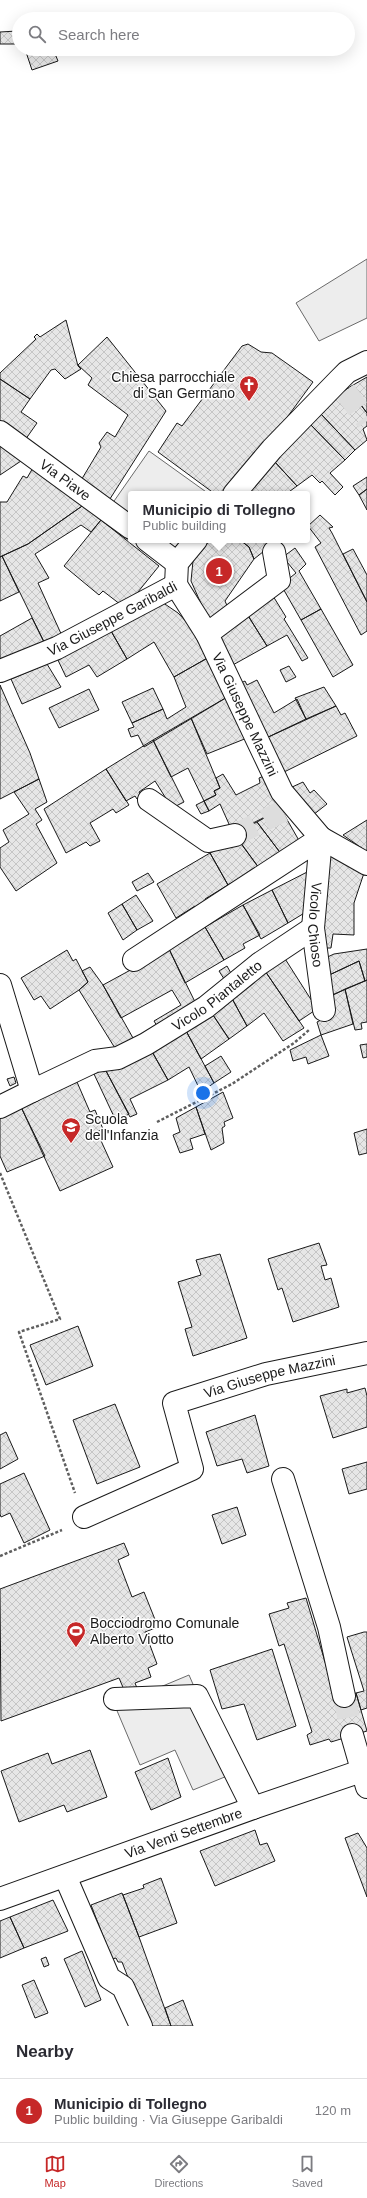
<!DOCTYPE html>
<html lang="en">
<head>
<meta charset="utf-8">
<style>
	body { margin:0; font-family:Helvetica,sans-serif; background:#f2f2f3; color:#2b2b33 }
	.you { position:absolute; left:203px; top:1093px; width:14px; height:14px; margin:-10px; border:3px solid #fff; border-radius:50%; background:#1a73e8; box-shadow:0 0 0 6px #1a73e833 }
	.badge { display:grid; place-items:center; width:26px; height:26px; border-radius:50%; background:#c62828; color:#fff; font-size:13px; font-weight:700 }
	.pin { position:absolute; translate:-50% -50%; border:2px solid #fff; box-shadow:0 1px 4px #0006 }
	.popup { position:absolute; left:128px; top:491px; width:182px; height:52px; box-sizing:border-box; display:grid; place-content:center; border-radius:4px; background:#fff; filter:drop-shadow(0 1px 3px #0005); font-size:13px; white-space:nowrap; color:#7c7c81 }
	.popup b { font-size:15px; color:#2b2b33 }
	.popup::after { content:''; position:absolute; left:50%; top:100%; margin-left:-8px; border:8px solid transparent; border-top-color:#fff }
	.list { margin:0; padding:0; list-style:none }
	h2 { display:flex; justify-content:space-between; align-items:center; height:52px; margin:0; padding:0 16px; font-size:17px }
	h2 small { font-size:13px; font-weight:400; color:#7c7c81 }
	.list li { display:grid; grid-template-columns:26px 1fr auto; gap:12px; align-items:center; box-sizing:border-box; height:64px; padding:0 16px; border-top:1px solid #e1e1e2 }
	.list b { display:block; font-size:15px; white-space:nowrap }
	.list p { margin:0; font-size:13px; white-space:nowrap; color:#7c7c81 }
	.list em { font-size:13px; font-style:normal; color:#7c7c81 }
	.icon { flex:none; width:22px; height:22px; fill:none; stroke:currentColor; stroke-width:2; stroke-linecap:round; stroke-linejoin:round }
	.map { position:relative; flex:none; width:367px; height:2026px; overflow:hidden }
	.search { position:absolute; background:#fff; box-shadow:0 4px 16px #0002; left:12px; right:12px; top:12px; height:44px; display:flex; align-items:center; gap:10px; box-sizing:border-box; padding:0 14px; border-radius:22px; color:#7c7c81; font-size:15px }
	.sheet { height:116px; background:#fff }
	nav { display:flex; justify-content:space-around; align-items:center; box-sizing:border-box; height:56px; border-top:1px solid #e1e1e2; background:#fff; font-size:11px; color:#7c7c81 }
	nav a { display:grid; justify-items:center; gap:2px }
	nav .on { color:#c62828 }
	.map>svg:first-child { display:block }
</style>
</head>
<body>
<div class="map">
<svg width="367" height="2026" viewBox="0 0 367 2026">
	<defs>
		<pattern id="building-cross-hatch" width="8" height="8" patternUnits="userSpaceOnUse"><rect width="8" height="8" fill="#e6e6e6"/><path d="M0 0l8 8M0 8l8-8" fill="none" stroke="#c5c5c5"/></pattern>
	</defs>
	<rect width="100%" height="100%" fill="#fff"/>
	<path fill="#ededed" stroke="#6a6a6a" d="M367,259V318L319,341L296,303Z
		M149,451L209,494H131V518L112,504Z
		M189,1675L232,1774L193,1790L175,1750L140,1765L115,1706Z"/>
	<path fill="url(#building-cross-hatch)" stroke="#1a1a1a" d="M17,31H19V44H0V32Z
		M25,49H53L58,61L32,70Z
		M66,320L78,366L81,369L65,379L55,369L51,370L30,399L0,379V373L36,339L34,337L37,334L40,337Z
		M107,337L166,411L108,502L80,482L101,447L99,443L107,432L115,437L128,415L88,385L92,378L78,365Z
		M248,344L261,352L272,353L313,382L266,446L224,494H215L158,452L177,423L182,426L242,346Z
		M367,377V413L348,388Z
		M0,379L30,399L21,412L37,423L23,443L0,425Z
		M348,388L367,413V426L363,429L367,440L355,450L320,413Z
		M320,413L355,450L345,460L309,423Z
		M309,423L345,460L330,473L343,487L335,495L322,481L320,483L312,475L297,486L274,461Z
		M0,442L24,459L0,475Z
		M274,461L297,486L286,494H248Z
		M34,466L85,504L28,544L0,557V502H7L23,476L27,478Z
		M367,477V489L359,495L353,486Z
		M367,489V510L359,495Z
		M85,504L101,520L91,532L81,525L35,554L49,578L38,583L63,638L46,646L2,556L28,544Z
		M320,515L333,527L329,528L332,533L367,602V631L361,635L315,547L321,543L308,526Z
		M101,520L159,566L125,608L103,591L99,595L64,566Z
		M210,540H240L249,547L254,559L225,601L229,610L210,624L191,581L193,561Z
		M240,540H278L254,559L249,547Z
		M295,548L306,564L299,571L321,609L301,620L281,585L296,573L283,557Z
		M353,549L367,575V602L343,554Z
		M2,556L19,592L0,601V557Z
		M273,596L286,617L284,619L308,658L302,661L287,635L267,646L247,614Z
		M162,602L178,613L195,631L211,656L174,677L154,642L127,659L111,631Z
		M321,609L353,665L333,677L301,620Z
		M247,614L267,646L231,666L215,636Z
		M32,618L46,646L2,663L0,658V636Z
		M111,631L127,659L97,677L89,665L66,677L57,658Z
		M211,656L229,696L144,747L138,735L131,737L128,729L134,727L132,723L163,709L167,719L186,707L174,677Z
		M47,664L61,687L22,704L11,679Z
		M289,666L296,677L286,682L280,670Z
		M257,680L274,713L297,699L306,719L264,739L239,684L245,681L247,685Z
		M0,685L30,753L39,779L0,799Z
		M324,687L336,706L306,719L295,698Z
		M153,688L163,709L132,723L122,702Z
		M89,689L99,710L59,728L49,708Z
		M229,696L247,738L207,754L191,718Z
		M336,706L341,715L345,713L357,736L280,774L264,739Z
		M191,718L220,788L214,791L216,795L204,801L188,768L171,777L153,740Z
		M153,740L184,802L172,808L155,781L139,792L141,796L137,799L135,796L126,801L106,769Z
		M106,769L129,805L116,813L113,809L90,823L100,841L90,846L86,842L66,853L44,809Z
		M223,774L236,795L260,783L259,778L264,776L281,809L233,833L220,804L209,811L204,801L216,795L214,791L220,788L216,778Z
		M39,779L47,802L35,809L42,820L36,824L57,863L16,891L0,867V848L9,842L3,830L29,814L14,792Z
		M303,782L310,793L314,790L327,804L313,815L290,788Z
		M204,801L209,811L201,814L196,805Z
		M281,809L301,844L282,855L257,822Z
		M367,820V850L366,851L343,835Z
		M257,822L282,855L259,868L233,833Z
		M238,839L259,868L228,885L210,853Z
		M210,853L228,885L205,899L209,907L199,912L195,906L176,918L157,884Z
		M330,855L365,870L354,903V935L333,934L331,948H321Z
		M313,869L311,909L288,923L272,890Z
		M148,873L154,882L137,891L132,882Z
		M272,890L288,923L261,939L243,905Z
		M136,895L153,921L137,930L122,904Z
		M122,904L137,930L123,940L108,913Z
		M243,905L260,935L243,944L245,948L224,960L205,927Z
		M205,927L224,960L185,983L169,949Z
		M169,949L198,1008L160,1031L154,1021L181,1005L172,990L121,1018L103,985Z
		M367,949V980L365,981L359,961L325,977L321,960L334,954Z
		M67,950L73,961L76,959L88,982L79,990L50,1009L41,996L34,1000L21,978Z
		M282,954L317,1009L299,1021L263,968Z
		M359,961L365,981L330,996L325,977Z
		M227,966L233,977L226,982L219,971Z
		M90,967L103,985L137,1045L118,1053L79,990L88,982L82,971Z
		M263,968L304,1028L283,1041L264,1013L247,1026L229,993Z
		M367,980V1022L361,1023L362,1029L355,1030L345,989Z
		M345,989L353,1024L321,1035L317,1022L323,1019L327,998Z
		M229,993L247,1026L229,1039L209,1009Z
		M209,1009L229,1039L201,1059L184,1027Z
		M184,1027L214,1083L201,1092L189,1067L168,1080L150,1048Z
		M321,1035L329,1056L308,1064L306,1057L293,1061L290,1050Z
		M367,1044V1057L363,1058L360,1045Z
		M150,1048L168,1080L130,1099L137,1114L130,1117L105,1069Z
		M221,1056L231,1072L214,1083L205,1066Z
		M105,1069L129,1114L116,1121L94,1074Z
		M14,1077L16,1083L10,1086L7,1079Z
		M77,1082L90,1112L95,1110L103,1129L97,1132L113,1167L60,1191L21,1107Z
		M223,1092L233,1118L224,1122L225,1126L222,1128L224,1143L211,1150L196,1107Z
		M21,1107L45,1156L7,1172L0,1156V1117Z
		M196,1107L205,1134L190,1139L193,1149L180,1153L173,1135L180,1132L176,1118Z
		M367,1129V1153L359,1155L354,1133Z
		M319,1243L327,1265L321,1266L325,1280L331,1278L339,1307L293,1322L282,1288L278,1290L268,1259Z
		M220,1254L247,1338L193,1356L185,1329L192,1327L178,1282L201,1275L196,1260Z
		M78,1326L93,1366L46,1385L30,1345Z
		M365,1388L367,1396V1427L333,1438L320,1396L347,1389V1393Z
		M115,1404L140,1467L97,1484L73,1420Z
		M255,1415L269,1466L247,1473L242,1459L217,1466L206,1432Z
		M6,1432L18,1459L0,1469V1435Z
		M367,1462V1489L349,1494L342,1469Z
		M24,1473L50,1530L24,1543L10,1513L1,1517L0,1514V1484Z
		M237,1507L246,1535L222,1544L212,1515Z
		M124,1543L129,1555L118,1560L132,1597L144,1592L158,1627L145,1632L157,1664L148,1668L151,1677L135,1683L137,1688L125,1692L119,1678L1,1721L0,1589Z
		M306,1598L336,1699L356,1693L367,1731L331,1742L329,1739L310,1745L307,1735L312,1732L284,1644L279,1646L269,1614L289,1608L287,1603Z
		M364,1632H367V1708L361,1710L356,1693L364,1691L347,1637Z
		M272,1649L296,1726L257,1740L244,1704L222,1709L210,1670Z
		M90,1750L107,1797L67,1812L64,1805L19,1822L1,1771L48,1753L52,1764Z
		M168,1758L181,1797L151,1810L135,1772Z
		M255,1830L260,1845L267,1843L275,1861L215,1886L200,1851Z
		M358,1833L367,1848V1897L345,1838Z
		M161,1878L177,1923L139,1937L123,1895L144,1888L143,1885Z
		M122,1893L139,1937L171,2026H147L122,1962H118L116,1958L112,1959L91,1905Z
		M53,1900L68,1931L24,1948L10,1917Z
		M10,1917L24,1948L0,1958V1921Z
		M82,1951L101,2000L85,2007L64,1959Z
		M46,1957L49,1965L44,1967L41,1959Z
		M34,1980L48,2013L35,2018L22,1985Z
		M183,2000L193,2026H171L165,2008Z"/>
	<g fill="none" stroke-linecap="round" stroke-linejoin="round">
		<path stroke="#ddd" stroke-width="22" stroke-dasharray="22 11" stroke-linecap="butt" d="M345,391L367,421
			M235,835L283,811
			M344,1696L352,1735"/>
		<g stroke="#1a1a1a" stroke-width="24">
			<g id="minor">
				<path id="s1" d="M0,432L131,528"/>
				<path d="M234,494L272,449L339,380L347,372L367,362"/>
				<path d="M147,540L177,563"/>
				<path id="s2" d="M176,585L207,634L282,792L321,838L367,864"/>
				<path d="M176,585L177,563L196,540"/>
				<path d="M207,634L279,580L274,552"/>
				<path id="s3" d="M0,671L57,648L176,585"/>
				<path d="M149,800L208,841L235,835"/>
				<path id="s4" d="M321,838L313,928L324,1010"/>
				<path d="M134,960L321,838"/>
				<path id="s5" d="M0,985L32,1091L95,1061L118,1058L146,1044L206,1007L259,964L313,928"/>
				<path d="M0,1107L32,1091"/>
				<path d="M283,1479L329,1627L344,1696"/>
				<path id="s6" d="M84,1517L192,1469L174,1403L266,1374L367,1353"/>
				<path d="M115,1699L197,1696L253,1808"/>
				<path d="M352,1735L367,1787"/>
				<path d="M65,1876L109,1978L123,1987L141,2026"/>
				<path id="s7" d="M0,1899L253,1808L367,1769"/>
			</g>
		</g>
		<path stroke="#5f5f5f" stroke-width="2.5" stroke-dasharray="3 2" stroke-linecap="butt" d="M157,1122L232,1084L294,1043L309,1030
			M0,1173L60,1319L19,1332L75,1493
			M0,1556L62,1530"/>
		<use href="#minor" stroke="#fff" stroke-width="22"/>
	</g>
	<defs>
		<g id="church-pin" transform="scale(1)"><path d="M0 17L-7.5 6A9.5 9.5 0 1 1 7.5 6Z" fill="#c62828" stroke="#fff"/><path d="M-1.2-6h2.4v3.5h3.3v2.4h-3.3V6h-2.4V-.1h-3.3v-2.4h3.3Z" fill="#fff"/></g>
		<g id="school-pin" transform="scale(1)"><path d="M0 17L-7.5 6A9.5 9.5 0 1 1 7.5 6Z" fill="#c62828" stroke="#fff"/><path d="M0-5L7-2L0 1L-7-2ZM-4 1L0 2.5L4 1V4Q0 6-4 4Z" fill="#fff"/></g>
		<g id="stadium-pin" transform="scale(1)"><path d="M0 17L-7.5 6A9.5 9.5 0 1 1 7.5 6Z" fill="#c62828" stroke="#fff"/><path d="M0-5a6.5 5 0 1 0 0 10a6.5 5 0 1 0 0-10ZM-3.5-1.8h7v3.6h-7Z" fill="#fff"/></g>
	</defs>
	<g fill-rule="evenodd">
		<use href="#church-pin" x="249" y="385"/>
		<use href="#school-pin" x="71" y="1127"/>
		<use href="#stadium-pin" x="76" y="1631"/>
	</g>
	<g text-anchor="middle" stroke-width="3" stroke-linejoin="round" paint-order="stroke">
		<g font-size="14" fill="#1a1a1a" stroke="#fff" text-anchor="start">
			<text x="235" y="382" text-anchor="end">Chiesa parrocchiale<tspan x="235" dy="16">di San Germano</tspan></text>
			<text x="85" y="1124">Scuola<tspan x="85" dy="16">dell'Infanzia</tspan></text>
			<text x="90" y="1628">Bocciodromo Comunale<tspan x="90" dy="16">Alberto Viotto</tspan></text>
		</g>
		<g font-size="14" fill="#1a1a1a" stroke="#fff">
			<text dy="5" stroke="none"><textPath href="#s1" startOffset="81">Via Piave</textPath></text>
			<text dy="5" stroke="none"><textPath href="#s3" startOffset="124">Via Giuseppe Garibaldi</textPath></text>
			<text dy="5" stroke="none"><textPath href="#s2" startOffset="147">Via Giuseppe Mazzini</textPath></text>
			<text dy="5" stroke="none"><textPath href="#s4" startOffset="87">Vicolo Chioso</textPath></text>
			<text dy="5" stroke="none"><textPath href="#s5" startOffset="321">Vicolo Piantaletto</textPath></text>
			<text dy="5" stroke="none"><textPath href="#s6" startOffset="286">Via Giuseppe Mazzini</textPath></text>
			<text dy="5" stroke="none"><textPath href="#s7" startOffset="195">Via Venti Settembre</textPath></text>
		</g>
	</g>
</svg>
<div class="you"></div>
<div class="pin badge" style="left:219px;top:571px">1</div>
<div class="popup"><b>Municipio di Tollegno</b>Public building</div>
<div class="search"><svg class="icon" aria-label="search" viewBox="0 0 24 24"><circle cx="10" cy="10" r="6"/><path d="M15 15l6 6"/></svg>Search here</div>
</div>
<section class="sheet">
<h2>Nearby<small></small></h2>
<ul class="list">
<li><span class="badge">1</span><div><b>Municipio di Tollegno</b><p>Public building · Via Giuseppe Garibaldi</p></div><em>120 m</em></li>
</ul>
</section>
<nav>
<a class="on"><svg class="icon" aria-label="map" viewBox="0 0 24 24"><path d="M3 6l6-2 6 2 6-2v14l-6 2-6-2-6 2zM9 4v14M15 6v14"/></svg>Map</a>
<a><svg class="icon" aria-label="directions" viewBox="0 0 24 24"><path d="M12 3l9 9-9 9-9-9zM9 14v-3h6M13 9l2 2-2 2"/></svg>Directions</a>
<a><svg class="icon" aria-label="saved" viewBox="0 0 24 24"><path d="M7 4h10v16l-5-4-5 4z"/></svg>Saved</a>
</nav>
</body>
</html>
